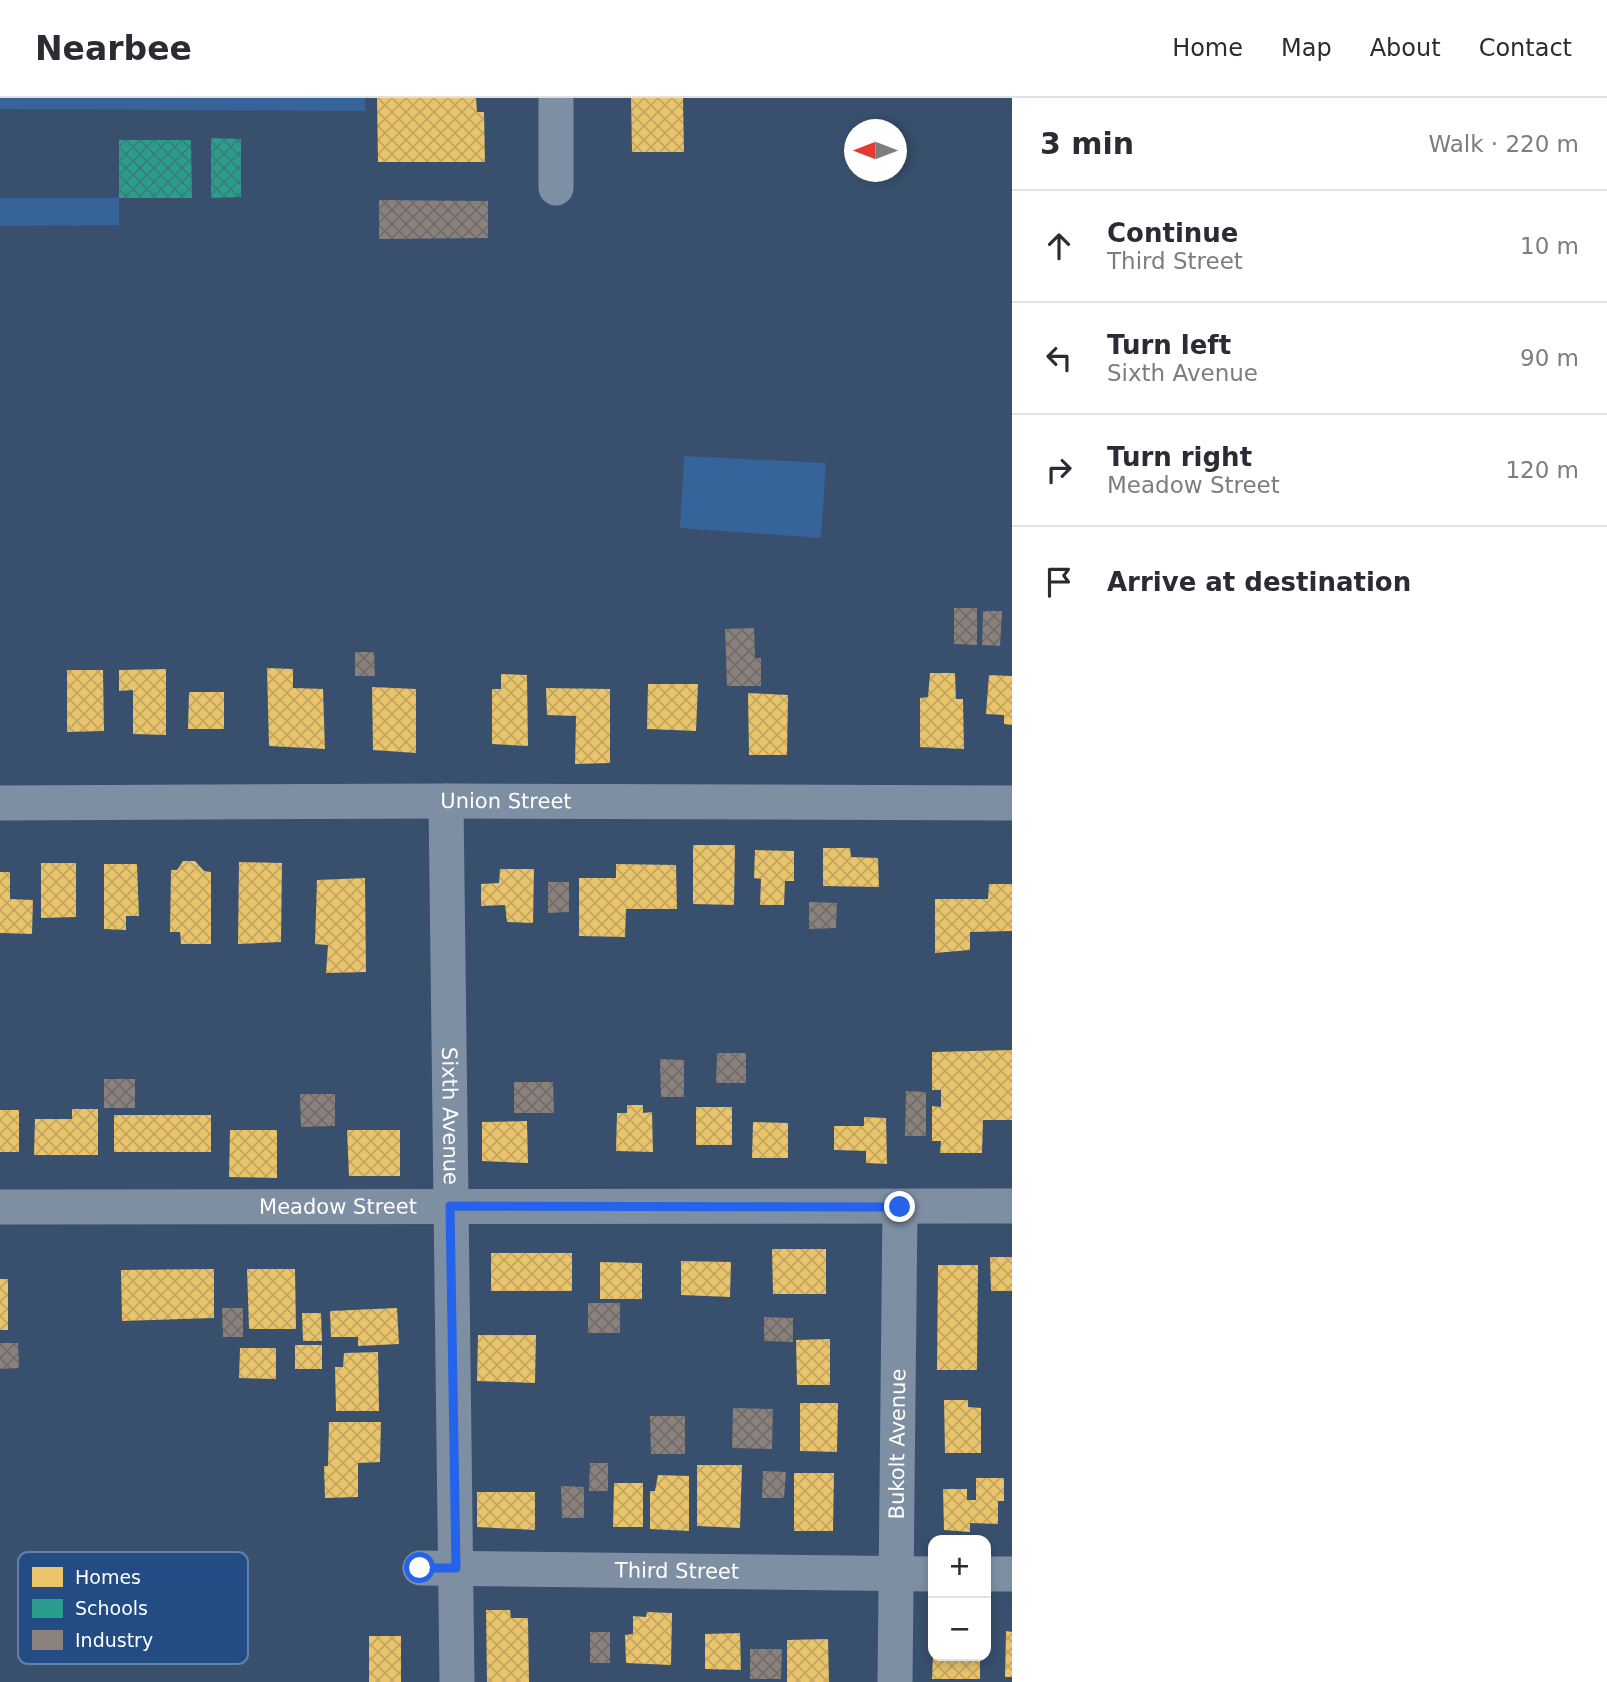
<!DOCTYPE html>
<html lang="en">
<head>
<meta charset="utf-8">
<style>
	body { margin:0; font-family:"DejaVu Sans",sans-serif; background:#f7f7f7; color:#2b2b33 }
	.controls { position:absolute; right:21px; bottom:21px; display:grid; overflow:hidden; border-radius:14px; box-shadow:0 4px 10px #0003 }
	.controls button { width:63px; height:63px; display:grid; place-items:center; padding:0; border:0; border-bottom:2px solid #e1e1e2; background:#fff; color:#2b2b33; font:35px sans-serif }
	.compass { position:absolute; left:844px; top:21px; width:63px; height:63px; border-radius:50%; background:#fff; box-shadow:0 4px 10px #0003; rotate:270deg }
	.stop { position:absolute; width:21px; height:21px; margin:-16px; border:5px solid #2563eb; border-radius:50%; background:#fff }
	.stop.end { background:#2563eb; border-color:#fff; box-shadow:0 2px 7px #0008 }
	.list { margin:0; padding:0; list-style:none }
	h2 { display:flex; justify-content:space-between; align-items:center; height:91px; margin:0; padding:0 28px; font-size:30px }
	h2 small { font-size:23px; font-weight:400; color:#7c7c81 }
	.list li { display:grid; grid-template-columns:46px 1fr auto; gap:21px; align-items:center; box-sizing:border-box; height:112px; padding:0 28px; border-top:2px solid #e1e1e2 }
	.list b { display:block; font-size:26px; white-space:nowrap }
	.list p { margin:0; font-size:23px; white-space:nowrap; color:#7c7c81 }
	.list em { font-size:23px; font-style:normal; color:#7c7c81 }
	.icon { flex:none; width:38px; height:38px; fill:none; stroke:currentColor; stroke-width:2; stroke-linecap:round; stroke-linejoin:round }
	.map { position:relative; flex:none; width:1012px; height:1584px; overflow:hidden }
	header { display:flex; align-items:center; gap:42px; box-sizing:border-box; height:98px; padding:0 35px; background:#fff; border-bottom:2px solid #e1e1e2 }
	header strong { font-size:33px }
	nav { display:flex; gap:38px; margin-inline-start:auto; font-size:24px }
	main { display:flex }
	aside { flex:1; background:#fff }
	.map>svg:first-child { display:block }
</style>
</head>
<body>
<header>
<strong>Nearbee</strong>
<nav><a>Home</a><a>Map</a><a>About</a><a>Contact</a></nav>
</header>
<main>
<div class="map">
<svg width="1012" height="1584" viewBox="0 0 1012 1584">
	<defs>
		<pattern id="homes-cross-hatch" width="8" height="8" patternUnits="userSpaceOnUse" patternTransform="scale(1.75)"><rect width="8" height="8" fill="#e9c46a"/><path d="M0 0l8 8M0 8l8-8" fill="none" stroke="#c2a662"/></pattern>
		<pattern id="schools-cross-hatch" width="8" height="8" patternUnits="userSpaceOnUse" patternTransform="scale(1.75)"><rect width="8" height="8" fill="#2a9d8f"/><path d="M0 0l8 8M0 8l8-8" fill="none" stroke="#368178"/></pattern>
		<pattern id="industry-cross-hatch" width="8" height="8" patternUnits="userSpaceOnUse" patternTransform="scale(1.75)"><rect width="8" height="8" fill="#8a817c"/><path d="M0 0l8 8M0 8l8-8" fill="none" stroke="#716c69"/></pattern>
	</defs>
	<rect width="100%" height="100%" fill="#384f6d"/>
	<path fill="#366399" d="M0,0H365V13L0,11Z
		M0,100H119V127L0,128Z
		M684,358L826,365L821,440L680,430Z"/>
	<path fill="url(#homes-cross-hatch)" d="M377,0H476L477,14H484L485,64H378Z
		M631,0H683L684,54H632Z
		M267,570L293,571V590L323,591L325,651L269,648Z
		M166,571V637L133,636V592L119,593V572Z
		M67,572H103L104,633L67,634Z
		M930,575H955L956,601H963L964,651L920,649V600L928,599Z
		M501,576L527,577L528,648L492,646V591H501Z
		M989,577L1012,578V627L1004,626V617L986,616Z
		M648,586H698L696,633L647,631Z
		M372,589L416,591V655L373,652Z
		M546,590L610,591V665L575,666L576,618L547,617Z
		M189,594H224V631H188Z
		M748,595L788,597L787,657H749Z
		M693,747H735L734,807L693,806Z
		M823,750H850L851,759L878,760L879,789L823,788Z
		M755,752L794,753V783H785L784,807H760L761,781L754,780Z
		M183,763H195L204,773L211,774V846H181L180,834H170L171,772H177Z
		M239,764L282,765L281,844L238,846Z
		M41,765H76V819L41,820Z
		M104,766H137L139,818H126V832L104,831Z
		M616,766L676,767L677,811H626L625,839L579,838V780H616Z
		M500,771H534L533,825L507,824L505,807L481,808V786L499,785Z
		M0,774H10V801L33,802L32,836L0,835Z
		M365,780L366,874L326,875L328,847L315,846L317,782Z
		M989,786H1012V833L970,834V852L935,855V801H988Z
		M1012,952V1022H983L982,1055H940L941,1043H932V1008L941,1009V992H932V954Z
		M627,1007H643V1015L652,1014L653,1054L616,1053L617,1015H627Z
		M696,1009H732V1047H696Z
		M72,1011H98V1057H34L35,1021H72Z
		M0,1012H19V1054H0Z
		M114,1017H211V1054H114Z
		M864,1019L886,1020L887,1066L866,1065V1053L834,1052V1028H864Z
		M527,1023L528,1065L482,1063V1024Z
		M753,1024L788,1025V1060H752Z
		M230,1032H277V1080L229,1079Z
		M347,1032H400V1078H349Z
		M772,1151H826V1196H773Z
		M491,1155H572V1193H491Z
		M990,1159H1012V1193H991Z
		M681,1163L731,1164L730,1199L681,1197Z
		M600,1164L642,1165V1201H600Z
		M938,1167H978L977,1272H937Z
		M214,1171V1220L122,1223L121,1172Z
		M247,1171H295L296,1231H249Z
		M0,1181H8V1232H0Z
		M397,1210L399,1246L358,1248V1239H331L330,1213Z
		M302,1215H321L322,1243H303Z
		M478,1237H536L535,1285L477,1283Z
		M830,1241V1287H797L796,1242Z
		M295,1247H322V1271H295Z
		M240,1250H276V1281L239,1280Z
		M378,1254L379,1313H336L335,1269H343L344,1255Z
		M944,1302H968V1309L981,1310V1355H945Z
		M800,1305H838L837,1354L800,1353Z
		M329,1324H381L380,1364L358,1365V1399L325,1400L324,1368H328Z
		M697,1367H742L740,1430L697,1428Z
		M794,1375H834L833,1433H794Z
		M658,1377L689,1378V1433L650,1431V1393H655Z
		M976,1380H1004V1403H998V1426L970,1425V1434L944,1432L943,1391H967V1402H976Z
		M614,1385H643V1429H613Z
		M477,1394H535V1432L477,1429Z
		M486,1512H510L511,1520H528L529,1584H487Z
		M647,1514L672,1515L671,1567L626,1565L625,1537L633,1536V1518L646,1519Z
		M1006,1533L1012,1534V1579H1005Z
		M740,1535L741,1572L705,1571V1536Z
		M369,1538H401V1584H369Z
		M828,1541L829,1584H787V1542Z
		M933,1558H980V1581H932Z"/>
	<path fill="url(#schools-cross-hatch)" d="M211,40L241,41V99L211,100Z
		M119,42H191L192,100H119Z"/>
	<path fill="url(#industry-cross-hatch)" d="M379,102L488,103V140L379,141Z
		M954,510H977V547L954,546Z
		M983,513H1002L1000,548L982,547Z
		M754,530L755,560H761V588H727L725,531Z
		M355,554H374L375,578H355Z
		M548,784H569V814L548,815Z
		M809,804L837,805L836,830L809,831Z
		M717,955H746V985H716Z
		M660,961L684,962V999H661Z
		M104,981H135V1010H104Z
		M514,984H553L554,1015H514Z
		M906,993L926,994V1038H905Z
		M300,996H335V1028L301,1029Z
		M588,1205H620V1235H588Z
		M222,1210H243V1239H223Z
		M764,1219L793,1220V1244L764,1243Z
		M0,1245H18L19,1270L0,1271Z
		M733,1310L773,1311L772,1351L732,1350Z
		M650,1318H685V1356H651Z
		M590,1365H608V1393H589Z
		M763,1373L786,1374L784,1400H762Z
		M561,1388L584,1389V1420H562Z
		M590,1534H610V1565H590Z
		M750,1551H782L781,1581H750Z"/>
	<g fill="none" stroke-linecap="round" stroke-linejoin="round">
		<g stroke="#7e8fa3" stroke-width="35">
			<path d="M556,0V90"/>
			<path id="s1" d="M446,703L457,1584"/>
			<path id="s2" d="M0,705L446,703L1012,705"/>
			<path id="s3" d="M0,1109L1012,1108"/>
			<path id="s4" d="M420,1470L933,1476"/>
			<path d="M986,1476H1012"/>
			<path id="s5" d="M895,1584L900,1109"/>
		</g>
	</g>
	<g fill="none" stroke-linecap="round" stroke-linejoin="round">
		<path stroke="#2563eb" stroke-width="9" d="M420,1470H456L450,1108L900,1109"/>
	</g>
	<g text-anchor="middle" stroke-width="7" stroke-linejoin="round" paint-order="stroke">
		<g font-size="21" fill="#fff" stroke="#224c83">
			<text dy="7" stroke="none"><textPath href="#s2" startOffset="506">Union Street</textPath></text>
			<text dy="7" stroke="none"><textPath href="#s1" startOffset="315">Sixth Avenue</textPath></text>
			<text dy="7" stroke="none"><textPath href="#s3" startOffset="338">Meadow Street</textPath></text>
			<text dy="7" stroke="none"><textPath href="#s5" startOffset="238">Bukolt Avenue</textPath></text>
			<text dy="7" stroke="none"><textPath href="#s4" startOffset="257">Third Street</textPath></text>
		</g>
	</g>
	<rect x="18" y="1454" width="230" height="112" rx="10" fill="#224c83" stroke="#6482a8" stroke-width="2"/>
	<rect x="32" y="1469" width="31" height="20" fill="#e9c46a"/>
	<rect x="32" y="1501" width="31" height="19" fill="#2a9d8f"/>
	<rect x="32" y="1532" width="31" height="20" fill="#8a817c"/>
	<g font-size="19" fill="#fff">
		<text x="75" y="1486">Homes</text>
		<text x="75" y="1517">Schools</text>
		<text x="75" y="1549">Industry</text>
	</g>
</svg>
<div class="controls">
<button>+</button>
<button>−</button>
</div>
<svg class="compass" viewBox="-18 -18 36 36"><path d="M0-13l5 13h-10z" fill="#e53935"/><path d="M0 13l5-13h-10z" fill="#7c7c81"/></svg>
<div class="stop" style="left:420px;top:1470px"></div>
<div class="stop end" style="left:900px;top:1109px"></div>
</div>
<aside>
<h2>3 min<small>Walk · 220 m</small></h2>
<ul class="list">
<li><svg class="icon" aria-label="ahead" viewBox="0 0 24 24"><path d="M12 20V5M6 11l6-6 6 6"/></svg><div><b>Continue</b><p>Third Street</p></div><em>10 m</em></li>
<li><svg class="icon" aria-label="left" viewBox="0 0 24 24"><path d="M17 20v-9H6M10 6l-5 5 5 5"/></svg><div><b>Turn left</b><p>Sixth Avenue</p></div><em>90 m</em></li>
<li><svg class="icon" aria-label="right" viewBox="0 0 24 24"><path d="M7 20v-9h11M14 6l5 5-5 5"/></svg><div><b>Turn right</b><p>Meadow Street</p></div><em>120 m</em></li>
<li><svg class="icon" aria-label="arrive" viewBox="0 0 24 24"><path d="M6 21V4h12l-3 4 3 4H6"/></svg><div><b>Arrive at destination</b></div></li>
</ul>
</aside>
</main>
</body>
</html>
